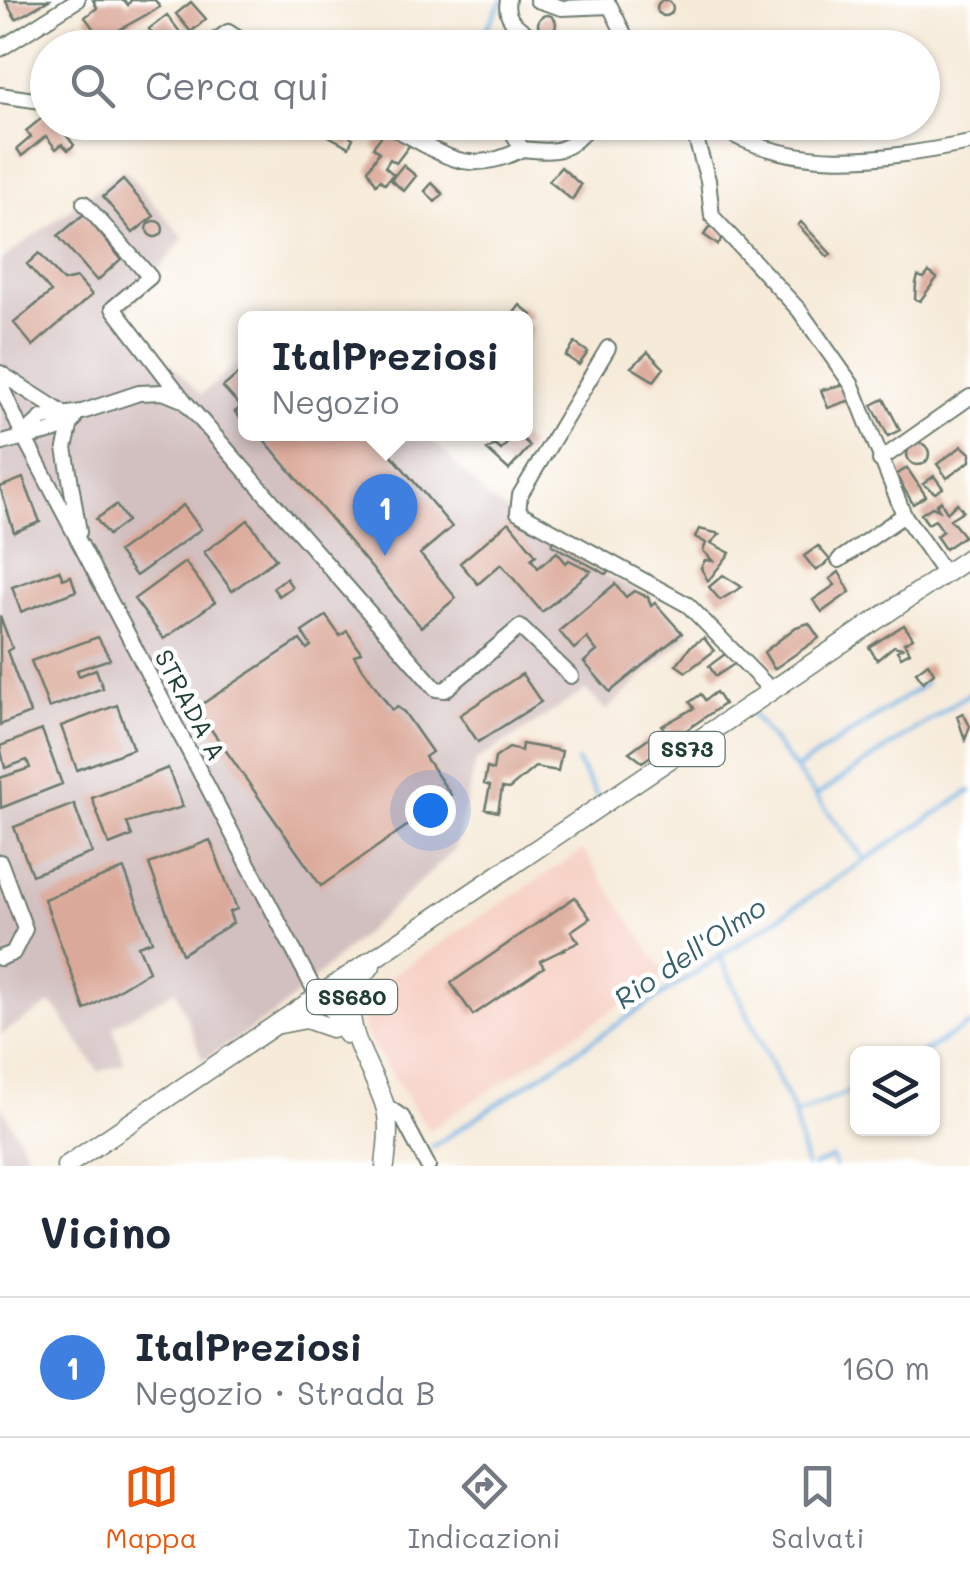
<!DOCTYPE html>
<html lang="it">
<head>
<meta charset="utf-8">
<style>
	body { margin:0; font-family:Mali,sans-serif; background:#f2f2f3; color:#1f2937 }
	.controls { position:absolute; right:30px; bottom:30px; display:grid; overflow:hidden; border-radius:15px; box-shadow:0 2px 8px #0004 }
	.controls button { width:90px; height:90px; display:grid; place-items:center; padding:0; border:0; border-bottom:2px solid #e0e1e3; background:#fff; color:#1f2937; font:50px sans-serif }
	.you { position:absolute; left:430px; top:810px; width:35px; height:35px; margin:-25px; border:8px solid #fff; border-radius:50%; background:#1a73e8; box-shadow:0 0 0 15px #1a73e833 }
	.badge { display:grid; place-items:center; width:65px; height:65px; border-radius:50%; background:#ea580c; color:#fff; font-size:32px; font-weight:700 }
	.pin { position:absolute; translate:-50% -82px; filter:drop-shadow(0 2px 5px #0008) }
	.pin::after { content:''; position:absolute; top:52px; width:35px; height:30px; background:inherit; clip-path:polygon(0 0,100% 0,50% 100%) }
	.popup { position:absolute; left:238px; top:311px; width:295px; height:130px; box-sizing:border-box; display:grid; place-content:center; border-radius:15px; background:#fff; filter:drop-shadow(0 2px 8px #0005); font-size:32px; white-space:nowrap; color:#747a83 }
	.popup b { font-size:38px; color:#1f2937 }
	.popup::after { content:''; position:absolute; left:50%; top:100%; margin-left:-20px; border:20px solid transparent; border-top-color:#fff }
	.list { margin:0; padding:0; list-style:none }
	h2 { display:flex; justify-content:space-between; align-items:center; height:130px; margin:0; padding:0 40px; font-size:42px }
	h2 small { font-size:32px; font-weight:400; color:#747a83 }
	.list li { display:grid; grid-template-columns:65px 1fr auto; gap:30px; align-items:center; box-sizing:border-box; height:140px; padding:0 40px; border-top:2px solid #e0e1e3 }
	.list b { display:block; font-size:38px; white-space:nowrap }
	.list p { margin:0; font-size:32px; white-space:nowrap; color:#747a83 }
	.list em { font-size:32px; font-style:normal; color:#747a83 }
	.icon { flex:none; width:55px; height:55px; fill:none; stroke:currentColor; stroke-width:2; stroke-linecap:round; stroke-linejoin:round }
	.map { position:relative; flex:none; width:970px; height:1166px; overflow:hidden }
	.search { position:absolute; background:#fff; box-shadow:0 2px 8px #0004; left:30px; right:30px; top:30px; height:110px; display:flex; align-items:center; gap:25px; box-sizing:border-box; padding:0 35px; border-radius:55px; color:#747a83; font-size:38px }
	.sheet { height:270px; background:#fff }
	nav { display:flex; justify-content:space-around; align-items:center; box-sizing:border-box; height:140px; border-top:2px solid #e0e1e3; background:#fff; font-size:28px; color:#747a83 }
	nav a { display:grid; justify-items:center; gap:5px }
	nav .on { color:#ea580c }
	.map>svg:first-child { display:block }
</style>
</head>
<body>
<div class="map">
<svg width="970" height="1166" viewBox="0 0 970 1166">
	<rect width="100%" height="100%" fill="#fff"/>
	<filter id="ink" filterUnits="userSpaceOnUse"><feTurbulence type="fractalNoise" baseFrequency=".01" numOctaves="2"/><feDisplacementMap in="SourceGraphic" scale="20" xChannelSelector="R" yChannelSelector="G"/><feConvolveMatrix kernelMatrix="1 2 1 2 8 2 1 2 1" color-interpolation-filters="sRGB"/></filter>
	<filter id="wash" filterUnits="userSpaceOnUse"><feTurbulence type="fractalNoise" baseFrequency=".0048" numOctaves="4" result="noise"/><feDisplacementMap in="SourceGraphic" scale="40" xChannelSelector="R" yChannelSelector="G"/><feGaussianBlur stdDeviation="2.25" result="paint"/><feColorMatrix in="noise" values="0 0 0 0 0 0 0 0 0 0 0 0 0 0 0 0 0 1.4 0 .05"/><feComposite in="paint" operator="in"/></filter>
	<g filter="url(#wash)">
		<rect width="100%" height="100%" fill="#f6ead8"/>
		<path fill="#f7d1c6" d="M583,850L666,975L429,1130L366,1036L362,1014L367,996L374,987Z"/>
		<path fill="#d2bfbf" d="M124,169L184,238L124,314L201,395L243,359L245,434H427L490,500L601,574L648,595L690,633L606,711L586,690L476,761L455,850L280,1010L203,1061L176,990L113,1026L124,1063L99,1072L52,1003L0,1035V261Z
			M0,1103L34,1166H0Z"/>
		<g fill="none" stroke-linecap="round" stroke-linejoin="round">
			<path stroke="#70b2e5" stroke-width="4" d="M477,47L502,0
				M750,711L864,858
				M577,762L600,801
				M796,769L925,684
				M816,796L970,693
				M719,954L793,1110L806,1166
				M920,1054L970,1024
				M794,1115L858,1088
				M432,1147L970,791
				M813,1166L832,1158L835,1166"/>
		</g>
		<g id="blocks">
			<path fill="#dba999" d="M5,0H49L16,19Z
				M93,0H124L128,5L131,0H155L160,7L119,30L128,41L119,48H107L85,17L97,8Z
				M657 8a8 8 0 1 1 16 0a8 8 0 1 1-16 0Z
				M191,2L206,19L191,32L176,14Z
				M167,15L180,32L159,43L149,29Z
				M538 24a9 9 0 1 1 18 0a9 9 0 1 1-18 0Z
				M48,113V122H56L74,145L68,150L62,144L56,149L46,136L22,156L17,149L31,137L26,131Z
				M327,125L353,138L349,147L323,133Z
				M386,130L412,142L396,163L390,159L385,167L393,174L385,184L380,180L376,184L368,170L379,152L373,147Z
				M403,165L416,176L404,191L391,180Z
				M561,167L581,185L572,200L549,181Z
				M123,180L154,216L133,233L103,197Z
				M432,183L443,194L435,202L425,191Z
				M84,214L121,259L97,281L58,236Z
				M147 229a8 8 0 1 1 16 0a8 8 0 1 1-16 0Z
				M801,222L831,254L828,257L798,225Z
				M712,223L725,234L718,245L704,235Z
				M39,253L63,281L77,278L92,295L33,346L14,323L51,292L27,264Z
				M929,272L937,278L920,301L915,299L916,283L918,276L924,278Z
				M520,305L532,315L525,322L533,329L525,343V318H510Z
				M575,343L588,352L579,365L566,356Z
				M648,352L664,368L654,381L631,367Z
				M245,368V413L240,418L235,412L241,407L223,387Z
				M848,384L854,399L828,408L821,390Z
				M884,399L900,430L888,436L872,405Z
				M267,434H374L452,527L420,554L456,598L421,627L262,437Z
				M504,434H518L530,446L509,470L487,450L495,445L501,450L510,440Z
				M907 454a11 11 0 1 1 22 0a11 11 0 1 1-22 0Z
				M962,446L970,453V461L947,478L937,464Z
				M907,468L926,496L913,504L896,475Z
				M934,476L943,488L935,493L923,484Z
				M23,478L40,522L14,532L0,487Z
				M941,501L947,513L957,503L963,511L950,519L964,536L945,549L936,536L943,531L935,520L928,524L921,514L932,507L939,510L936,505Z
				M116,505L127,521L108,535L96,519Z
				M183,505L201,529L136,576L118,552Z
				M248,520L276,559L232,591L204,552Z
				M509,522L536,555L531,559L538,568L557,552L566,563L569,560L591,571L542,612L501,564L478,584L460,563Z
				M699,529L720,534L711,543L730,553L708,581L701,568L705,560L713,561L703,551L706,543L695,537Z
				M555,538L612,570L606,574L552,545Z
				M818,546L830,560L816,571L804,556Z
				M185,562L215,602L164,639L134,599Z
				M59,570L63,579L71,576L76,591L21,612L12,587Z
				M839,572L850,592L822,612L813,600L835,585L830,579Z
				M723,575L742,587L720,600L709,587Z
				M286,578L292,587L279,596L273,588Z
				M615,584L626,597L634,591L648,597L651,606L655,603L682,633L610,692L584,662L597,651L592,645L587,638L574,649L559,631Z
				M0,616L12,648L7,651L30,713L0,725Z
				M326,616L340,636L347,631L361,652L354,656L392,710L397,707L404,712L432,752L425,757L451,795L321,886L196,708L300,640L307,649L311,646L302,632Z
				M809,623L819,638L774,669L764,652L796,627Z
				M904,625L913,638L904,643L910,652L901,657L897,651L902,648L894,646L877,660L869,647Z
				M98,637L110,659L77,670L79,676L96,669L103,688L49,708L31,661Z
				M704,638L714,651L686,672L676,665L691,646Z
				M725,654L736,663L716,676L709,666Z
				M928,663L934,673L923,682L916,672Z
				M522,674L541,702L478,742L460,715Z
				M716,692L724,704L675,738L670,730L666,733L662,726L694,708L690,702L701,694L705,700Z
				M117,705L133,749L77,770L61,726Z
				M963,713L970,726L965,740L957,716Z
				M42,730L62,784L1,808L0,778L30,768L27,760L5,768L0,746Z
				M651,736L660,750L642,762L629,752Z
				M522,744L562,751L558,771L535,767L509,789L502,788L498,812L485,809L490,786L484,784L487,768L493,770L495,758L509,748L521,751Z
				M168,768L183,807L127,823L132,836L109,845L92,798Z
				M74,804L92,853L32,875L14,827Z
				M210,840L237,909L229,912L233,923L182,954L149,864Z
				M124,869L152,941L138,946L149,971L85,1010L44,899Z
				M575,897L590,918L571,931L579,942L540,961L544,967L473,1015L451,983Z"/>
		</g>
	</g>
	<g filter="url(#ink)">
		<use href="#blocks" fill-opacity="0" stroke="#6a7a6d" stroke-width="2.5"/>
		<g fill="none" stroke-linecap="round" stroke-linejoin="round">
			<g stroke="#6a7a6d" stroke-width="18">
				<path id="minor" d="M508,0C502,26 530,30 542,48
					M537,0L562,8L610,6L631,48
					M204,48L228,32L254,48
					M0,49L77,0
					M0,95L48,102
					M381,122C436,146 460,182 522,149L510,128L512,122
					M691,122L708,180L712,216L799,310L852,385L904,515L945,574
					M710,122C792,175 879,160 970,143
					M522,149C560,153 569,152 592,122
					M84,203L150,277L113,308L186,403L436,689L445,690L520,627L571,676
					M608,348L520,495L518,512L688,605L772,691
					M0,373L61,412
					M0,384L23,435L317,995
					M71,423L65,448L79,532
					M23,435L42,418L82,412L139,393L163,392L180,399
					M0,444C25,434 52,437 74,420
					M880,460L970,397
					M839,560L904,515
					M0,862L25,929L13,953L0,958
					M386,1106L402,1117L428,1166"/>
			</g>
			<g stroke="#6a7a6d" stroke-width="21">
				<path id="major" d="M371,966C327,1013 367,1054 384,1103C391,1122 387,1146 385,1166
					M317,995L334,1010L346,1034
					M280,1024L306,1019L332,1028
					M66,1166L970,557"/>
			</g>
			<use href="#minor" stroke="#fff" stroke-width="14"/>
			<use href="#major" stroke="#fff" stroke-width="18"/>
		</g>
	</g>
	<g text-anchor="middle" stroke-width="9" stroke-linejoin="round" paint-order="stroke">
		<g fill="#fff" stroke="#627771" stroke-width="2.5">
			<rect x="649.5" y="732" width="75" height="34" rx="8"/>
			<rect x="307" y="980" width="90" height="34" rx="8"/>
		</g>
		<g font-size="22" font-weight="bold" fill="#1f3d34">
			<text x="687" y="757">SS73</text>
			<text x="352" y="1005">SS680</text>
		</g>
		<g font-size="25" fill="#1f3d34" stroke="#fff">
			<text transform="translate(190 705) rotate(62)" y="9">STRADA A</text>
		</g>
		<g font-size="28" font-style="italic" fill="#376069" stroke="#fff">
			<text transform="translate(690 953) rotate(-34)" y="10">Rio dell'Olmo</text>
		</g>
	</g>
</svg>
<div class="controls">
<button><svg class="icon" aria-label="layers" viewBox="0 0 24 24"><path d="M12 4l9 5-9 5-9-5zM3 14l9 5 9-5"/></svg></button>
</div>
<div class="you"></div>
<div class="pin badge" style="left:385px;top:556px;background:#3f7fe0">1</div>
<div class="popup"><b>ItalPreziosi</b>Negozio</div>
<div class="search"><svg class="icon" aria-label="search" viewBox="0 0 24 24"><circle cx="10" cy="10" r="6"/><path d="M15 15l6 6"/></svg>Cerca qui</div>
</div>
<section class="sheet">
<h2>Vicino<small></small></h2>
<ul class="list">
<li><span class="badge" style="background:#3f7fe0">1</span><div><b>ItalPreziosi</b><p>Negozio · Strada B</p></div><em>160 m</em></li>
</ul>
</section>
<nav>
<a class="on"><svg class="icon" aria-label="map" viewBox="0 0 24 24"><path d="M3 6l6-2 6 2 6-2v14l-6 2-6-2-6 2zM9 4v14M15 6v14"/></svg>Mappa</a>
<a><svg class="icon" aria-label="directions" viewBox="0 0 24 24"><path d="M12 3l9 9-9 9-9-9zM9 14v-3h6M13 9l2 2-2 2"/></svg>Indicazioni</a>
<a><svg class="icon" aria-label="saved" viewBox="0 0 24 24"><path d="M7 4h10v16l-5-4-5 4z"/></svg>Salvati</a>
</nav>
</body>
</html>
